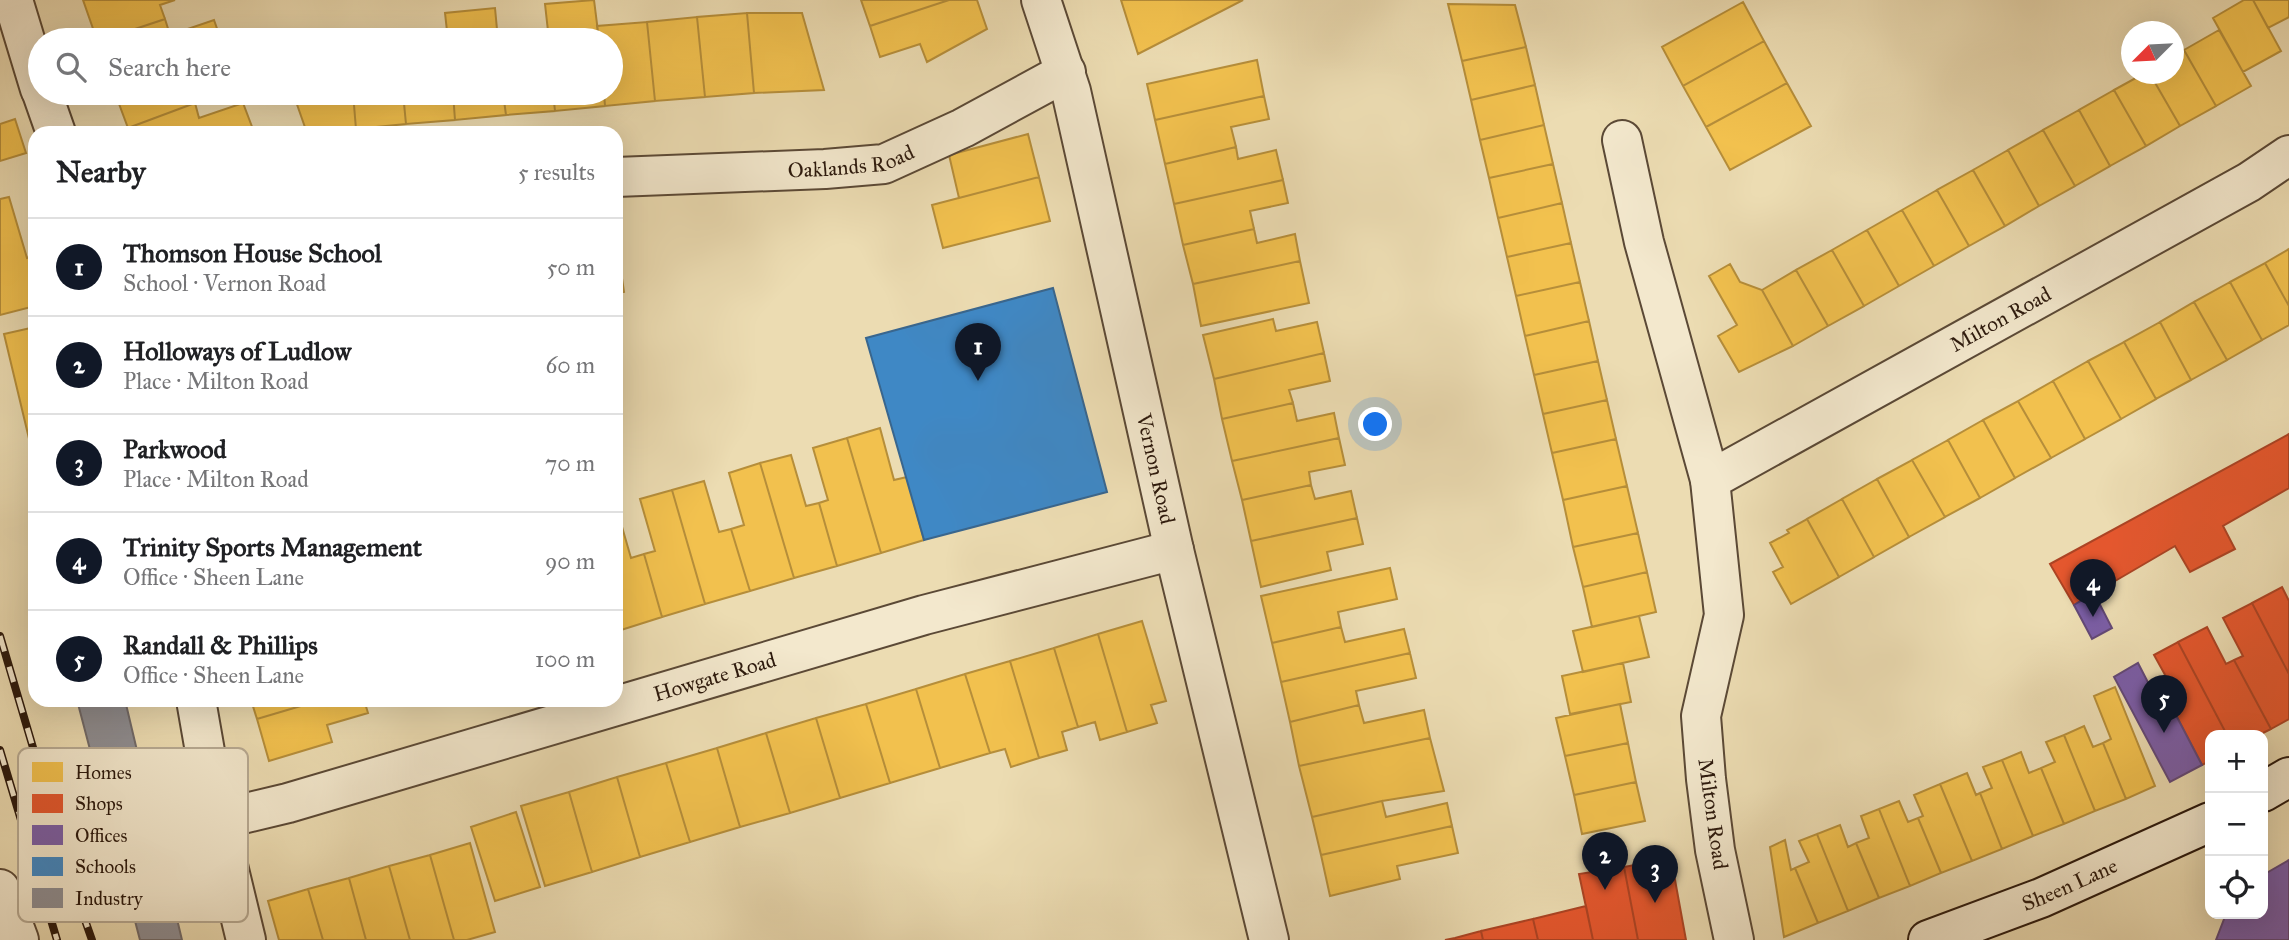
<!DOCTYPE html>
<html lang="en">
<head>
<meta charset="utf-8">
<style>
	body { margin:0; font-family:"IM FELL Great Primer",serif; background:#f6f6f6; color:#202124 }
	.controls { position:absolute; right:21px; bottom:21px; display:grid; overflow:hidden; border-radius:14px; box-shadow:0 7px 28px #0002 }
	.controls button { width:63px; height:63px; display:grid; place-items:center; padding:0; border:0; border-bottom:2px solid #e0e0e0; background:#fff; color:#202124; font:35px sans-serif }
	.compass { position:absolute; left:2121px; top:21px; width:63px; height:63px; border-radius:50%; background:#fff; box-shadow:0 7px 28px #0002; rotate:246deg }
	.you { position:absolute; left:1376px; top:425px; width:24px; height:24px; margin:-18px; border:5px solid #fff; border-radius:50%; background:#1a73e8; box-shadow:0 0 0 10px #1a73e833 }
	.badge { display:grid; place-items:center; width:46px; height:46px; border-radius:50%; background:#111827; color:#fff; font-size:23px; font-weight:700 }
	.pin { position:absolute; translate:-50% -58px; filter:drop-shadow(0 2px 4px #0008) }
	.pin::after { content:''; position:absolute; top:37px; width:24px; height:21px; background:inherit; clip-path:polygon(0 0,100% 0,50% 100%) }
	.list { margin:0; padding:0; list-style:none }
	h2 { display:flex; justify-content:space-between; align-items:center; height:91px; margin:0; padding:0 28px; font-size:30px }
	h2 small { font-size:23px; font-weight:400; color:#757577 }
	.list li { display:grid; grid-template-columns:46px 1fr auto; gap:21px; align-items:center; box-sizing:border-box; height:98px; padding:0 28px; border-top:2px solid #e0e0e0 }
	.list b { display:block; font-size:26px; white-space:nowrap }
	.list p { margin:0; font-size:23px; white-space:nowrap; color:#757577 }
	.list em { font-size:23px; font-style:normal; color:#757577 }
	.icon { flex:none; width:38px; height:38px; fill:none; stroke:currentColor; stroke-width:2; stroke-linecap:round; stroke-linejoin:round }
	.map { position:relative; flex:none; width:2289px; height:940px; overflow:hidden }
	.search { position:absolute; background:#fff; box-shadow:0 7px 28px #0002; left:28px; top:28px; width:595px; height:77px; display:flex; align-items:center; gap:18px; box-sizing:border-box; padding:0 24px; border-radius:38px; color:#757577; font-size:26px }
	.panel { position:absolute; background:#fff; box-shadow:0 7px 28px #0002; left:28px; top:126px; width:595px; height:581px; border-radius:21px }
	.map>svg:first-child { display:block }
</style>
</head>
<body>
<div class="map">
<svg width="2289" height="940" viewBox="0 0 2289 940">
	<rect width="100%" height="100%" fill="#ecdcb2"/>
	<filter id="stains"><feTurbulence type="fractalNoise" baseFrequency=".00286" numOctaves="4"/><feColorMatrix values="0 0 0 0 .2 0 0 0 0 .09 0 0 0 0 .02 0 0 0 .5 -.17"/></filter>
	<radialGradient id="worn" r=".72"><stop offset=".6" stop-color="#630" stop-opacity="0"/><stop offset="1" stop-color="#630" stop-opacity=".3"/></radialGradient>
	<path fill="#f2c14e" stroke="#b68e3a" stroke-width="2" d="M83,0H175L160,5L165,19L102,40H97Z
		M594,0L599,40H549L545,4Z
		M861,0H949L870,26Z
		M949,0H977L987,29L927,62L920,44L880,57L870,26Z
		M1121,0H1243L1138,54Z
		M2244,0H2253L2281,51L2243,72L2213,18Z
		M2253,0H2289V17L2268,28Z
		M1743,2L1764,41L1683,86L1662,47Z
		M1448,4L1515,5L1526,47L1462,61Z
		M495,8L498,40H448L445,13Z
		M747,13L754,93L705,97L697,17Z
		M747,13H802L824,90L754,93Z
		M697,17L705,97L655,101L647,22Z
		M165,19L170,35L214,20L221,40H102Z
		M647,22L655,101L605,106L604,93H611V40H599L597,26Z
		M2219,30L2251,86L2216,106L2184,50Z
		M548,31L549,40H498L497,35Z
		M1764,41L1787,83L1706,127L1683,86Z
		M1526,47L1535,85L1471,100L1462,61Z
		M2184,50L2216,106L2180,126L2150,74H2174V56Z
		M1257,60L1264,96L1155,120L1147,84Z
		M2143,74H2150L2180,126L2146,146L2114,90Z
		M1787,83L1811,126L1730,170L1706,127Z
		M1535,85L1544,125L1480,140L1471,100Z
		M2114,90L2146,146L2110,166L2079,110Z
		M115,93H191L195,103L128,128Z
		M293,93H353L356,129L307,133Z
		M353,93H403L406,124L356,129Z
		M403,93H453L455,120L406,124Z
		M453,93H503L506,115L455,120Z
		M503,93H553L555,111L506,115Z
		M553,93H604L605,106L555,111Z
		M1264,96L1269,119L1231,127L1236,147L1165,164L1155,120Z
		M195,103L199,118L243,103L254,132L129,133L128,128Z
		M2079,110L2110,166L2075,186L2043,130Z
		M15,119L26,153L0,161V124Z
		M1544,125L1553,164L1489,178L1480,140Z
		M2043,130L2075,186L2039,206L2008,150Z
		M1028,134L1039,177L959,198L949,155Z
		M1236,147L1238,159L1276,150L1283,180L1174,204L1165,164Z
		M2008,150L2039,206L2005,226L1973,170Z
		M1553,164L1562,203L1498,218L1489,178Z
		M1973,170L2005,226L1969,246L1937,190Z
		M1039,177L1050,221L943,248L932,205Z
		M1283,180L1288,203L1250,211L1254,229L1183,245L1174,204Z
		M1937,190L1969,246L1934,266L1902,210Z
		M9,197L27,258L35,256V306L0,315V199Z
		M1562,203L1571,243L1507,257L1498,218Z
		M1902,210L1934,266L1899,286L1867,230Z
		M1254,229L1257,243L1295,234L1300,261L1193,284L1183,245Z
		M1867,230L1899,286L1864,306L1832,250Z
		M616,237L624,292L616,293Z
		M1571,243L1580,282L1516,296L1507,257Z
		M2289,249V306L2265,263Z
		M1832,250L1864,306L1828,326L1796,270Z
		M1300,261L1309,303L1201,326L1193,284Z
		M2265,263L2289,306V325L2262,340L2230,282Z
		M1730,264L1740,282L1762,290L1793,346L1739,372L1718,336L1737,325L1709,276Z
		M1796,270L1828,326L1793,346L1762,290Z
		M1580,282L1589,321L1525,336L1516,296Z
		M2230,282L2262,340L2227,360L2194,302Z
		M2194,302L2227,360L2191,380L2160,322Z
		M1273,319L1276,331L1317,322L1324,353L1214,379L1203,335Z
		M1589,321L1598,361L1534,375L1525,336Z
		M2160,322L2191,380L2156,399L2124,342Z
		M35,327V446L31,447L4,334Z
		M2124,342L2156,399L2121,419L2088,361Z
		M1324,353L1330,381L1289,390L1293,403L1222,419L1214,379Z
		M1598,361L1607,400L1543,414L1534,375Z
		M2088,361L2121,419L2085,439L2053,381Z
		M2053,381L2085,439L2051,458L2018,401Z
		M1607,400L1616,439L1552,453L1543,414Z
		M2018,401L2051,458L2015,478L1983,420Z
		M1293,403L1297,421L1334,413L1339,438L1232,461L1222,419Z
		M1983,420L2015,478L1980,498L1948,440Z
		M880,428L894,480L907,477L924,540L881,553L847,438Z
		M847,438L881,553L837,566L819,503L828,500L813,448Z
		M1339,438L1345,465L1309,472L1311,485L1242,500L1232,461Z
		M1616,439L1627,486L1563,500L1552,453Z
		M1948,440L1980,498L1945,517L1912,460Z
		M791,455L806,506L819,503L837,566L794,578L760,463Z
		M1912,460L1945,517L1909,537L1877,479Z
		M760,463L794,578L750,591L731,529L744,525L729,473Z
		M1877,479L1909,537L1874,557L1842,499Z
		M704,481L719,532L731,529L750,591L705,604L672,490Z
		M1311,485L1315,499L1351,491L1357,518L1251,541L1242,500Z
		M1627,486L1638,533L1573,547L1563,500Z
		M672,490L705,604L662,617L644,554L655,551L640,499Z
		M1842,499L1874,557L1839,577L1807,519Z
		M616,506L631,558L644,554L662,617L618,631L616,624Z
		M1357,518L1363,544L1327,552L1331,570L1261,587L1251,541Z
		M1807,519L1839,577L1791,604L1773,572L1783,567L1770,543L1789,533L1787,530Z
		M1638,533L1647,572L1583,587L1573,547Z
		M1390,568L1397,599L1338,612L1341,627L1272,643L1261,596Z
		M1647,572L1656,612L1592,627L1583,587Z
		M1639,616L1649,657L1583,672L1573,631Z
		M1142,621L1166,701L1151,705L1157,723L1127,732L1098,634Z
		M1341,627L1345,642L1404,629L1410,653L1281,682L1272,643Z
		M1098,634L1127,732L1100,740L1095,722L1078,727L1054,648Z
		M1054,648L1078,727L1062,732L1067,750L1039,758L1010,661Z
		M1410,653L1416,678L1356,691L1359,705L1290,722L1281,682Z
		M1010,661L1039,758L1011,767L1005,749L990,753L965,674Z
		M1623,663L1631,702L1570,714L1562,676Z
		M965,674L990,753L940,768L916,689Z
		M2115,687L2155,786L2126,799L2103,743L2111,739L2094,696Z
		M916,689L940,768L890,783L866,704Z
		M251,700H321L257,719Z
		M321,700H364L368,713L327,725L332,742L269,761L257,719Z
		M866,704L890,783L840,798L816,718Z
		M1620,704L1628,743L1565,756L1556,718Z
		M1359,705L1364,723L1424,710L1430,738L1299,766L1290,722Z
		M816,718L840,798L790,813L766,733Z
		M2084,726L2093,747L2103,743L2126,799L2095,811L2064,735Z
		M766,733L790,813L740,827L717,748Z
		M2064,735L2095,811L2064,824L2041,768L2055,762L2046,742Z
		M1430,738L1444,791L1382,801L1312,817L1299,766Z
		M1628,743L1636,782L1574,795L1565,756Z
		M717,748L740,827L690,842L666,763Z
		M2021,752L2029,773L2041,768L2064,824L2033,836L2002,760Z
		M2002,760L2033,836L2002,849L1980,793L1992,788L1983,767Z
		M666,763L690,842L640,857L617,777Z
		M1967,773L1976,795L1980,793L2002,849L1972,861L1940,784Z
		M617,777L640,857L592,872L569,792Z
		M1636,782L1645,821L1582,834L1574,795Z
		M1940,784L1972,861L1941,873L1918,818L1923,816L1914,795Z
		M569,792L592,872L545,886L521,806Z
		M1382,801L1386,817L1447,803L1452,826L1321,855L1312,817Z
		M1899,801L1908,822L1918,818L1941,873L1910,886L1879,809Z
		M1879,809L1910,886L1879,898L1856,843L1869,838L1861,816Z
		M516,812L540,887L495,901L471,827Z
		M1840,825L1848,847L1856,843L1879,898L1848,911L1817,834Z
		M1452,826L1458,853L1397,866L1400,879L1330,896L1321,855Z
		M1817,834L1848,911L1818,923L1795,868L1809,862L1799,841Z
		M1785,840L1791,870L1795,868L1818,923L1784,937L1770,847Z
		M470,843L495,932L467,940H454L430,855Z
		M430,855L454,940H410L389,866Z
		M389,866L410,940H366L349,878Z
		M349,878L366,940H323L308,889Z
		M308,889L323,940H279L268,901Z"/>
	<path fill="#e4572e" stroke="#ac4424" stroke-width="2" d="M2289,434V488L2223,526L2235,549L2190,572L2175,546L2074,605L2050,564Z
		M2282,587L2289,601V674L2252,603Z
		M2252,603L2289,674V719L2271,729L2234,660L2243,656L2223,618Z
		M2207,627L2226,664L2234,660L2271,729L2259,735H2227L2178,642Z
		M2178,642L2227,735H2210V761L2202,765L2166,696L2174,691L2154,655Z
		M1671,858L1686,940H1638L1624,867Z
		M1624,867L1638,940H1593L1579,874Z
		M1586,906L1593,940H1538L1533,919Z
		M1533,919L1538,940H1483L1481,931Z
		M1481,931L1483,940H1445L1455,938Z"/>
	<path fill="#7b5ea7" stroke="#634978" stroke-width="2" d="M2094,593L2112,628L2092,639L2074,605Z
		M2138,663L2157,700L2166,696L2202,765L2170,782L2114,677Z
		M2289,860V940H2216L2226,914H2263V875Z"/>
	<path fill="#3f88c5" stroke="#39668e" stroke-width="2" d="M1053,288L1107,492L924,540L866,338Z"/>
	<path fill="#8d8d92" stroke="#706a6a" stroke-width="2" d="M77,700H125L182,940H140Z"/>
	<g fill="none" stroke-linecap="round" stroke-linejoin="round">
		<g stroke="#5b4936" stroke-width="42">
			<g id="street">
				<path d="M13,0L40,89"/>
				<path id="s1" d="M1041,0L1071,91L1174,550L1269,940"/>
				<path d="M42,93L56,133"/>
				<path d="M1622,140L1644,242L1710,480"/>
				<path id="s2" d="M616,177L825,169L884,164L963,128L1066,72"/>
				<path d="M196,700L217,820L246,940"/>
				<path id="s3" d="M217,820L288,803L924,615L1174,550"/>
				<path d="M0,889L19,940"/>
				<path id="s4" d="M1734,940L1715,850L1706,779L1701,716L1724,615L1710,480L2249,182L2289,155"/>
			</g>
		</g>
		<g stroke="#2b180c" stroke-width="42">
			<g id="secondary">
				<path d="M2263,792L2289,777"/>
				<path id="s5" d="M1928,940L2041,898L2210,822"/>
			</g>
		</g>
		<use href="#street" stroke="#f3e8cd" stroke-width="38"/>
		<use href="#secondary" stroke="#f3e8cd" stroke-width="38"/>
		<g stroke="#2b180c" stroke-width="8">
			<path id="rail" d="M0,636L79,903L92,940
				M0,750L57,940"/>
		</g>
		<use href="#rail" stroke="#f3e8cd" stroke-width="5" stroke-dasharray="16" stroke-linecap="butt"/>
	</g>
	<g text-anchor="middle" stroke-width="7" stroke-linejoin="round" paint-order="stroke">
		<g font-size="21" fill="#2b180c" stroke="#f3e8cd">
			<text dy="7" stroke="none"><textPath href="#s2" startOffset="236">Oaklands Road</textPath></text>
			<text dy="7" stroke="none"><textPath href="#s4" startOffset="798">Milton Road</textPath></text>
			<text dy="7" stroke="none"><textPath href="#s1" startOffset="483">Vernon Road</textPath></text>
			<text dy="7" stroke="none"><textPath href="#s3" startOffset="518">Howgate Road</textPath></text>
			<text transform="translate(1713 814) rotate(82)" y="7">Milton Road</text>
			<text dy="7" stroke="none"><textPath href="#s5" startOffset="152">Sheen Lane</textPath></text>
		</g>
	</g>
	<rect x="18" y="748" width="230" height="174" rx="10" fill="#f3e8cd" stroke="#b7aa93" stroke-width="2"/>
	<rect x="32" y="762" width="31" height="20" fill="#f2c14e"/>
	<rect x="32" y="794" width="31" height="19" fill="#e4572e"/>
	<rect x="32" y="825" width="31" height="20" fill="#7b5ea7"/>
	<rect x="32" y="857" width="31" height="19" fill="#3f88c5"/>
	<rect x="32" y="888" width="31" height="20" fill="#8d8d92"/>
	<g font-size="19" fill="#2b180c">
		<text x="75" y="779">Homes</text>
		<text x="75" y="810">Shops</text>
		<text x="75" y="842">Offices</text>
		<text x="75" y="873">Schools</text>
		<text x="75" y="905">Industry</text>
	</g>
	<rect width="100%" height="100%" filter="url(#stains)"/>
	<rect width="100%" height="100%" fill="url(#worn)"/>
</svg>
<div class="controls">
<button>+</button>
<button>−</button>
<button><svg class="icon" aria-label="locate" viewBox="0 0 24 24"><circle cx="12" cy="12" r="6"/><path d="M12 2v4M12 18v4M2 12h4M18 12h4"/></svg></button>
</div>
<svg class="compass" viewBox="-18 -18 36 36"><path d="M0-13l5 13h-10z" fill="#e53935"/><path d="M0 13l5-13h-10z" fill="#757577"/></svg>
<div class="you"></div>
<div class="pin badge" style="left:978px;top:381px">1</div>
<div class="pin badge" style="left:1605px;top:890px">2</div>
<div class="pin badge" style="left:1655px;top:903px">3</div>
<div class="pin badge" style="left:2093px;top:617px">4</div>
<div class="pin badge" style="left:2164px;top:733px">5</div>
<div class="search"><svg class="icon" aria-label="search" viewBox="0 0 24 24"><circle cx="10" cy="10" r="6"/><path d="M15 15l6 6"/></svg>Search here</div>
<section class="panel">
<h2>Nearby<small>5 results</small></h2>
<ul class="list">
<li><span class="badge">1</span><div><b>Thomson House School</b><p>School · Vernon Road</p></div><em>50 m</em></li>
<li><span class="badge">2</span><div><b>Holloways of Ludlow</b><p>Place · Milton Road</p></div><em>60 m</em></li>
<li><span class="badge">3</span><div><b>Parkwood</b><p>Place · Milton Road</p></div><em>70 m</em></li>
<li><span class="badge">4</span><div><b>Trinity Sports Management</b><p>Office · Sheen Lane</p></div><em>90 m</em></li>
<li><span class="badge">5</span><div><b>Randall &amp; Phillips</b><p>Office · Sheen Lane</p></div><em>100 m</em></li>
</ul>
</section>
</div>
</body>
</html>
